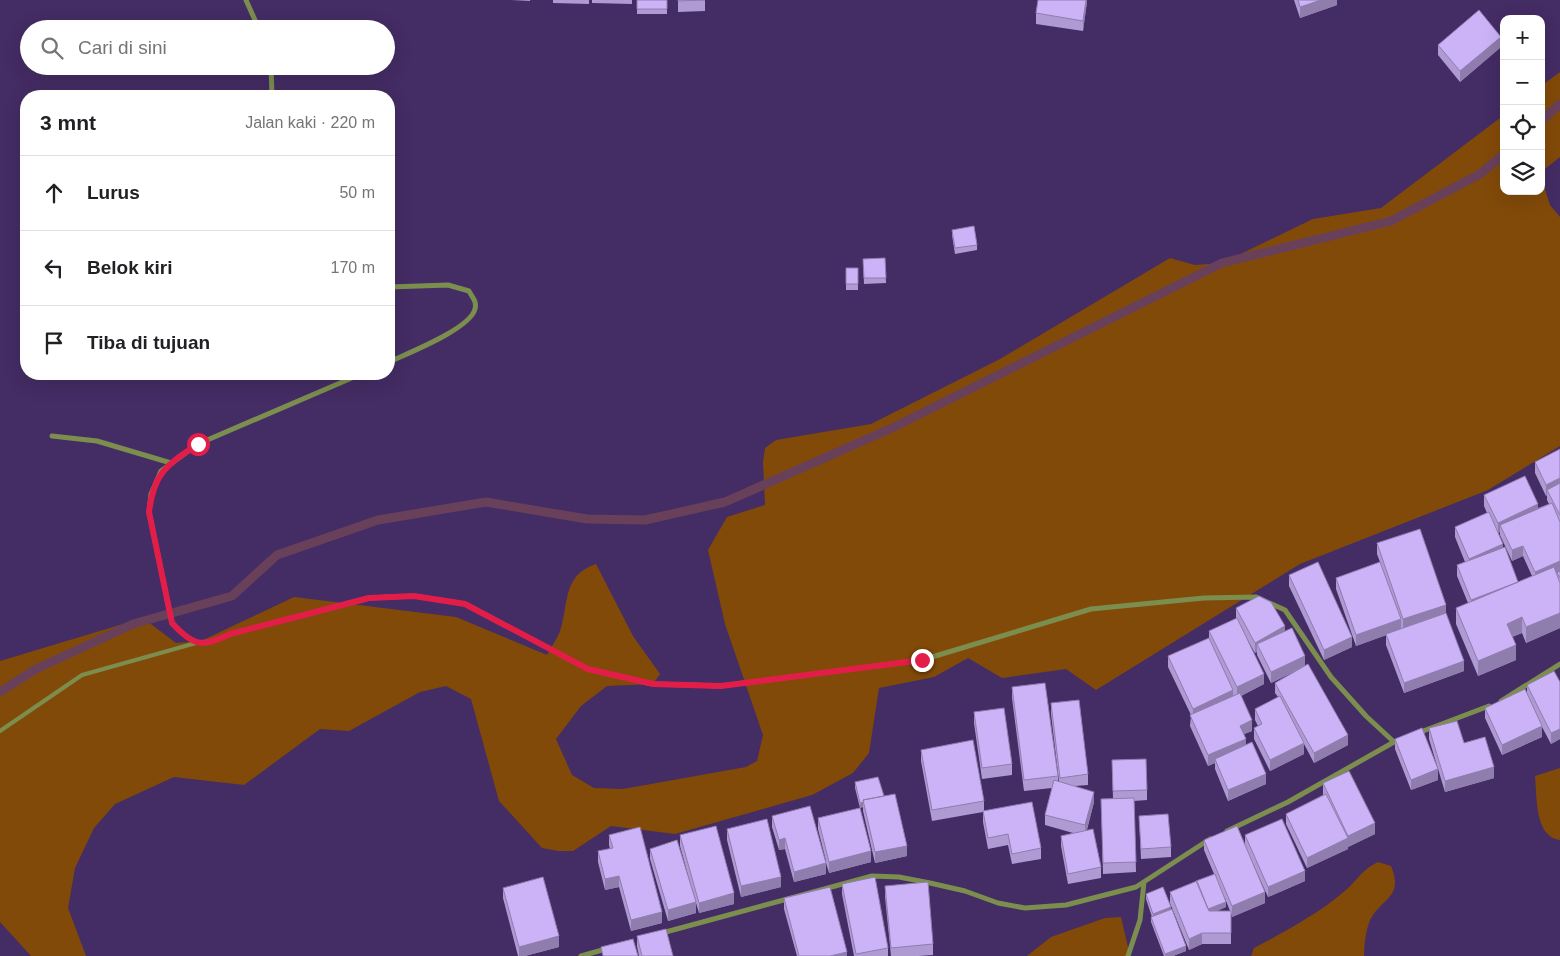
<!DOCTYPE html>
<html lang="id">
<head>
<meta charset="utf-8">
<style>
	body { margin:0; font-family:Arial,sans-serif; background:#f2f2f2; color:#202124 }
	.controls { position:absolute; right:15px; top:15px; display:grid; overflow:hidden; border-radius:10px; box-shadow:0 5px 20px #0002 }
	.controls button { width:45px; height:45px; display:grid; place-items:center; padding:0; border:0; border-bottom:1px solid #e0e0e0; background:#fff; color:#202124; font:25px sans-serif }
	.stop { position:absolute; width:15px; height:15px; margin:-11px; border:4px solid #e11d48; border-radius:50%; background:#fff }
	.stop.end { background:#e11d48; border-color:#fff; box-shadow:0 1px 5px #0008 }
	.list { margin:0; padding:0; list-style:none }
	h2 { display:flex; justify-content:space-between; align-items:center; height:65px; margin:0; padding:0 20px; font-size:21px }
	h2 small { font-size:16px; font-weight:400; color:#757577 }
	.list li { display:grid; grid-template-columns:32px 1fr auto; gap:15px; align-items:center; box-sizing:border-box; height:75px; padding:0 20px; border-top:1px solid #e0e0e0 }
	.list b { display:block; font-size:19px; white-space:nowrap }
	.list em { font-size:16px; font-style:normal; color:#757577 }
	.icon { flex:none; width:28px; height:28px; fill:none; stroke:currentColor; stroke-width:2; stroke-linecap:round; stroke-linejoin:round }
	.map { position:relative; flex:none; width:1560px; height:956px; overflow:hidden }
	.search { position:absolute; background:#fff; box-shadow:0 5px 20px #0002; left:20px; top:20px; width:375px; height:55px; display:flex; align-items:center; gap:12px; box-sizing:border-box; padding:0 18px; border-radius:28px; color:#757577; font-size:19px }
	.panel { position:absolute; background:#fff; box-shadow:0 5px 20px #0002; left:20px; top:90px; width:375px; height:290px; border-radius:20px }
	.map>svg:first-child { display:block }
</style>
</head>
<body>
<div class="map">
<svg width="1560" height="956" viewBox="0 0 1560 956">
	<rect width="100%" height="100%" fill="#442c64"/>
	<path fill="#824a09" d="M1560,72V157L1541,172V86Z
		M1504,115V191H1541V177L1550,205L1560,217V446L1488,490L1300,564L1096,690L1066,669L1002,678L968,658L934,677L879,688L869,753L853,773L812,795L675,834L611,826L573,851H558L542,848L499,801L471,699L446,686L420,692L349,731L320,729L244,785L174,777L115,804L94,828L75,868L68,908L86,956H31L0,922V661L143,618L176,643L201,641L294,597L456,617L547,655C551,647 557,639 560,631C569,604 562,575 596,564L633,636L660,674L653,684L607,686L581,706L556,739L572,775L594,788L623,789L746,767L757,761L763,735L725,624L708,550L727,517L765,505L763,462L765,448L776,440L871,424L1000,359L1170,258L1195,265L1222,263L1313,219L1381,208Z
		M1560,768V840C1534,837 1537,795 1535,776Z
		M1378,862L1391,866C1404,898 1382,897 1370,920C1366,930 1364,945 1364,956H1251L1254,948C1286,931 1318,914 1346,890C1358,879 1363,869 1378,862Z
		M1121,917L1130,956H1027L1051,937L1105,918Z"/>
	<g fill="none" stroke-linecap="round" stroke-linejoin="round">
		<path stroke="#69405a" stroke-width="9" d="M1541,121L1560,104
			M0,692L36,669L133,624L232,596L277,555L378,520L486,502L587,519L645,520L725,502L892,428L1222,263L1391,221L1480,174L1504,154"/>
		<path stroke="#7c8e4e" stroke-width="4" d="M0,731L82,675L196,643"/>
		<path stroke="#7c8e4e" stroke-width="5" d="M246,0L259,29
			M271,66L272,96
			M389,287L448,285L469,291C472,297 477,301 475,309C470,329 408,353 389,362
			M361,374L198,444L161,471L151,494L149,512L172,623C193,646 202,648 230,634L369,598L414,596L465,604L588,669L653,684L721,686L922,660L1091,609L1204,598L1256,597L1285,610L1331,677L1366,716L1394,742L1400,740
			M52,436L97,441L171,463
			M1501,701L1560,664
			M1418,733L1489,706
			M1227,831L1288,802L1394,742
			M662,933L872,876L899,877L930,883L965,891L998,903L1025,908L1066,905L1136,887L1210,839
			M581,956L606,949
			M1128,956L1140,920L1144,882"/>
	</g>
	<path fill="#af9ad4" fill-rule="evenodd" d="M511,0H530V1Z
		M553,0H589V4L553,3Z
		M592,0H632V4L592,3Z
		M637,0H667V14H637Z
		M678,0H705V11L678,12Z
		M1087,0L1083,31L1036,24V13Z
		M1294,0H1337V5L1300,18Z
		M1438,45L1501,47L1460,82L1438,55Z
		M952,230L977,245V250L955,254L952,235Z
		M885,258L886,283L864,284L863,259Z
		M846,268H858V290H846Z
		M1560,449V628L1526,643L1522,633L1512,637L1516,660L1478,676L1456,624V608L1468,603L1457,576V565L1465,562L1455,537V527L1487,513L1484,506V495L1538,508L1549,504L1547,500V495L1546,496L1535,473V462ZM1500,532V535L1512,561L1523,556L1532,576L1518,582L1503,548L1498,533Z
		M1377,543L1446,613L1464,671L1404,693L1386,645V635L1356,646L1336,589V578L1380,562L1377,554Z
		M1289,575L1352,647L1324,660L1289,586Z
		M1236,608L1285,631L1348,745L1314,763L1304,744V754L1270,771L1254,739V728L1258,726L1255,720V709L1278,697L1275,693V683L1300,669L1271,683L1257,655V652L1255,653L1246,637L1264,684L1241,696L1252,731L1244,734L1246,745L1266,784L1228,801L1215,769V763L1208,766L1190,726L1191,715L1168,667V656L1209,639V631L1236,619Z
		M1560,682V739L1551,744L1542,727V737L1502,755L1485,718V708L1527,693V685Z
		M1012,687L1058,776V782H1059L1051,714V703L1088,774V785L1075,786L1094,802L1087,830L1101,867V878L1068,884L1061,846V836L1073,833L1045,825V815L1052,788L1024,791L1012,698Z
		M974,712L1012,764V775L982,779L974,723Z
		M1429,728L1464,743L1494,778L1445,792L1429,739Z
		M1395,739L1438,780L1411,790L1395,749Z
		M921,750L984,801V811L1041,848V859L1012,864L1008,845L988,849L983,822V812L932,821L921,761Z
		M1112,760L1147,790V800L1134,801L1136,872L1103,874L1101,799H1113Z
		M855,782L884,796L907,856L875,863L863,811V807L860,808L871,862L829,873L826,863V874L794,882L785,849L779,850L772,827V816L826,861L818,829V818L860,808L855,788Z
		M1323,783L1375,834L1348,847V846V849L1307,868L1286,824V814L1323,795Z
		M1139,816L1171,847V857L1141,859Z
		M727,829L781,887L741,897L727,840Z
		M609,835L662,923L631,931L619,887L605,890L598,862V851L610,849L609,845Z
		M680,835L734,904L699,913L696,903V913L668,921L650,859V849L694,897L680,846Z
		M1245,835L1305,881L1268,897L1249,855L1265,903L1232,917L1231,913V944H1202L1189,950L1170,903V892L1214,874L1204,850V840L1245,845ZM1224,896L1230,911H1217L1226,907Z
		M842,884L888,948V956H854L842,894Z
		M885,886L933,944V955L919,956H891L885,897Z
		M503,888L559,947L525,956H518L503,898Z
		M1146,894L1171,910L1186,951L1173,956H1164L1151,922V917H1152L1146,899Z
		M784,898L847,956H797L784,909Z
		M637,936L673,956H639L637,946Z"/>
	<path fill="#8f7dad" d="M1086,0H1087V3L1083,31V21Z
		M1321,0H1337V5L1300,18V7Z
		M1501,37V47L1460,82V71Z
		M1560,478V489L1547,490V495L1546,496V485Z
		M1538,504V515L1500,525V532L1498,533V523Z
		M1503,544V555L1469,570V559Z
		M1523,546V556L1512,561V550Z
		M1560,561V572L1535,583V572Z
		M1518,582L1471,611V600Z
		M1446,605V616L1403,630V619Z
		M1560,613V628L1526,643V627Z
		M1522,617V633L1507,639V624Z
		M1401,619V630L1356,646V635Z
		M1285,626V636L1257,644V652L1255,653V643Z
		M1352,637V647L1324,660V650Z
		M1516,645V660L1478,676V661Z
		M1305,656V666L1271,683V672Z
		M1464,661V671L1404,693V683Z
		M1264,674V684L1237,698V687Z
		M1233,690V701L1193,720V709Z
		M1252,720V731L1240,736V726Z
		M1542,726V737L1502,755V745Z
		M1560,729V739L1551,744V733Z
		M1348,735V745L1314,763V753Z
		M1246,739V749L1215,759V763L1208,766V755Z
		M1304,743V754L1270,771V760Z
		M1494,767V778L1445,792V781Z
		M1438,769V780L1411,790V780Z
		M1266,774V784L1228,801V790Z
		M1094,792V802L1085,836V825Z
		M863,802V807L860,808V803Z
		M1375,823V834L1348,847V836Z
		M785,838V849L779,850V840Z
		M1348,838V849L1307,868V858Z
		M907,846V856L875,863V852Z
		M871,851V862L829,873V862Z
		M826,863V874L794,882V872Z
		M1305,871V881L1268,897V887Z
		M619,876V887L605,890V879Z
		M781,877V887L741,897V886Z
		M1265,892V903L1232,917V906Z
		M734,893V904L699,913V903Z
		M696,902V913L668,921V910Z
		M1226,902V907L1208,915V909Z
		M1171,907V912L1153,919V914Z
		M662,912V923L631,931V920Z
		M1202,933V944L1189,950V939Z
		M559,936V947L525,956H519V947Z
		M1186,946V951L1173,956H1165V954Z
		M847,952V956H830Z"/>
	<path fill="#ccb3f7" stroke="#8f7dad" d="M637,0H667V9H637Z
		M678,0H705L678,1Z
		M1038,0H1086L1083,21L1036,13Z
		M1298,0H1321L1300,7Z
		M1479,10L1501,37L1460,71L1438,45Z
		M974,226L977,245L955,248L952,230Z
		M885,258L886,278H864L863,259Z
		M846,268H858V284H846Z
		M1560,449V478L1546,485L1535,462Z
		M1525,476L1538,504L1498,523L1484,495Z
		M1560,483V515L1547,490Z
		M1552,503L1560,522V561L1535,572L1523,546L1512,550L1500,525Z
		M1489,512L1503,544L1469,559L1455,527Z
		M1420,529L1446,605L1403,619L1377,543Z
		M1505,547L1518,582L1471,600L1457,565Z
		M1318,562L1352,637L1324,650L1289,575Z
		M1380,562L1401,619L1356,635L1336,578Z
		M1554,567L1560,583V613L1526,627L1522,617L1507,624L1516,645L1478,661L1456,608Z
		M1560,571V578L1557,573Z
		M1259,596L1271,602L1285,626L1255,643L1236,608Z
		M1446,613L1464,661L1404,683L1386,634Z
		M1237,618L1264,674L1237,687L1209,631Z
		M1292,628L1305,656L1271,672L1257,644Z
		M1209,638L1233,690L1193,709L1168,656Z
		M1308,664L1348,735L1314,753L1275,683Z
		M1554,671L1560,682V729L1551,733L1527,685Z
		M1045,683L1058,776L1024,780L1012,687Z
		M1525,689L1542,726L1502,745L1485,708Z
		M1240,693L1252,720L1240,726L1246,739L1208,755L1190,715Z
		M1280,696L1304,743L1270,760L1254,728L1262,724L1255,709Z
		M1079,700L1088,774L1060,778L1051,703Z
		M1004,708L1012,764L982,768L974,712Z
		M1457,721L1464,743L1485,737L1494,767L1445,781L1429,728Z
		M1422,728L1438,769L1411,780L1395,739Z
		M973,740L984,801L932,810L921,750Z
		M1252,742L1266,774L1228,790L1215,759Z
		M1146,759L1147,790L1113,791L1112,760Z
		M1349,771L1375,823L1348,836L1323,783Z
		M878,777L884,796L863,800L864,802L860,803L855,782Z
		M1054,780L1094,792L1085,825L1045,815Z
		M895,794L907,846L875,852L863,800Z
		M1326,794L1348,838L1307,858L1286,814Z
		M1134,798L1136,862L1103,863L1101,799Z
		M1032,802L1041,848L1012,854L1008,834L988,838L983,811Z
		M810,806L826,863L794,872L785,838L779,840L772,816Z
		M860,808L871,851L829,862L818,818Z
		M1168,814L1171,847L1141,849L1139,816Z
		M767,819L781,877L741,886L727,829Z
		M1282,819L1305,871L1268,887L1245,835Z
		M716,826L734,893L699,903L680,835Z
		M1237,826L1265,892L1232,906L1204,840Z
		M640,827L662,912L631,920L619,876L605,879L598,851L613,848L609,835Z
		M1093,829L1101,867L1068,874L1061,836Z
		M677,840L696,902L668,910L650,849Z
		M1215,874L1226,902L1208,909L1196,881Z
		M543,877L559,936L519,947L503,888Z
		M875,877L888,948L856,954L842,884Z
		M1197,881L1209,911H1231V933H1202L1189,939L1170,892Z
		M928,882L933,944L891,948L885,886Z
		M830,887L847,952L830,956H799L784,898Z
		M1163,887L1171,907L1153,914L1146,894Z
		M1172,909L1186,946L1165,954L1151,917Z
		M666,929L673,956H642L637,936Z
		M633,939L638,956H603L601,947Z"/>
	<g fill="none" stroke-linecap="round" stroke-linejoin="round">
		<path stroke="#e11d48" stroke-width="6" d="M198,444C167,465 154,472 149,512L172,623C193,646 202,648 230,634L369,598L414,596L465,604L588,669L653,684L721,686L922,660"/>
	</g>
</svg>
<div class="controls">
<button>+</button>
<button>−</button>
<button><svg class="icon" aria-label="locate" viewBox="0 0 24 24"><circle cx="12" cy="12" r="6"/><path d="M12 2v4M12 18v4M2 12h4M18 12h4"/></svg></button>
<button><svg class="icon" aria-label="layers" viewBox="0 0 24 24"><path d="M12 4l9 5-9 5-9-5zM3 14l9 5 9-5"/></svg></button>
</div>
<div class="stop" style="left:198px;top:444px"></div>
<div class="stop end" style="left:922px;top:660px"></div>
<div class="search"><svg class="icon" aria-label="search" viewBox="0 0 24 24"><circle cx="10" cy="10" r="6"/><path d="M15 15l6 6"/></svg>Cari di sini</div>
<section class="panel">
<h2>3 mnt<small>Jalan kaki · 220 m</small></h2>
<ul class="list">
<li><svg class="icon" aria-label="ahead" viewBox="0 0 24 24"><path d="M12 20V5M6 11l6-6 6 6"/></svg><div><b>Lurus</b></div><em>50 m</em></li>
<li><svg class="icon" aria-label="left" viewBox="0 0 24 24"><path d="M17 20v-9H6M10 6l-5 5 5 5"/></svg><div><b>Belok kiri</b></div><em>170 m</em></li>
<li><svg class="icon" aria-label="arrive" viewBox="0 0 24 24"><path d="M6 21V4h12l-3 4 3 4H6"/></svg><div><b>Tiba di tujuan</b></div></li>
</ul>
</section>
</div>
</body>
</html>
